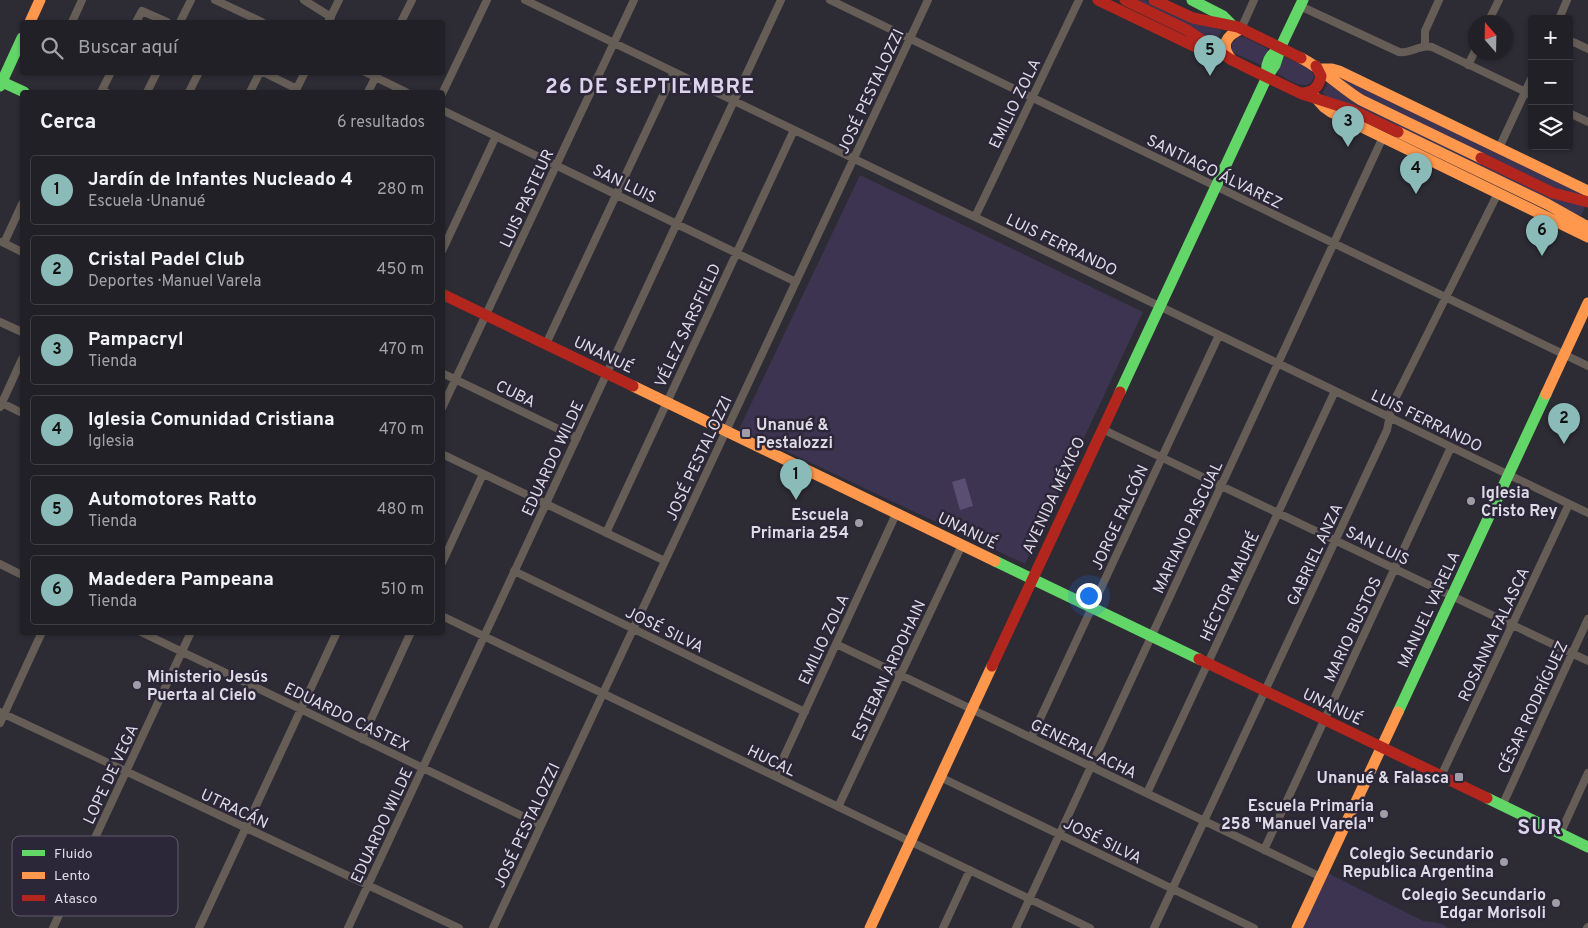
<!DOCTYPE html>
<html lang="es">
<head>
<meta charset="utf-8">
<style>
	body { margin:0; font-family:Overpass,sans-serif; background:#2e2d33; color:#f1f3f6 }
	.controls { position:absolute; right:15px; top:15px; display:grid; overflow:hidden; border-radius:5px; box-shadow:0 1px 4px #0004 }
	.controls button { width:45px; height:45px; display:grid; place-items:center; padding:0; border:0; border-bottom:1px solid #3f3e44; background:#222027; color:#f1f3f6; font:25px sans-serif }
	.compass { position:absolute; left:1468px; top:15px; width:45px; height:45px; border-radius:50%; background:#222027; box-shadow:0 1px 4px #0004; rotate:340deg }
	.you { position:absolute; left:1088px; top:595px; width:18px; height:18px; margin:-12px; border:4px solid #fff; border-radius:50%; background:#1a73e8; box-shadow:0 0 0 8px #1a73e833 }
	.badge { display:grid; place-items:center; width:32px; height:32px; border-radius:50%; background:#8bbbb9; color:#111; font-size:16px; font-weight:700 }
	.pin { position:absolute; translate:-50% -41px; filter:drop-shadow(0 1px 2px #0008) }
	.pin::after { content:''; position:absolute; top:26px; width:18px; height:15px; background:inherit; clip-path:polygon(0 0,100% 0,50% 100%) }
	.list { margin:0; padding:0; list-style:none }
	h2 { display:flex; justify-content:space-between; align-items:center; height:65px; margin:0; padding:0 20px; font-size:21px }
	h2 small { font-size:16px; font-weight:400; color:#a2a3a7 }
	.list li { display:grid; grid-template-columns:32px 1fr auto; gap:15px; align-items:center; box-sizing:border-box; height:70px; margin:0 10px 10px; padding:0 10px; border:1px solid #3f3e44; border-radius:5px }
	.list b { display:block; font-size:19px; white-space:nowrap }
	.list p { margin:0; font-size:16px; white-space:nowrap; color:#a2a3a7 }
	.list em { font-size:16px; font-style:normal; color:#a2a3a7 }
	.icon { flex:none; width:28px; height:28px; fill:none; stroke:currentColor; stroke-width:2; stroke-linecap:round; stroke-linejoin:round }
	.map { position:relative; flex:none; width:1588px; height:928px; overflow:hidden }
	.search { position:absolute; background:#222027; box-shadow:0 1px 4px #0004; left:20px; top:20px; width:425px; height:55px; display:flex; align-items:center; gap:12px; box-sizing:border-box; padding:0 18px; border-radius:5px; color:#a2a3a7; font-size:19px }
	.panel { position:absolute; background:#222027; box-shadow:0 1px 4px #0004; left:20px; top:90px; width:425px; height:545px; border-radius:5px }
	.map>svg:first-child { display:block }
</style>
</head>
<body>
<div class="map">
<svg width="1588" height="928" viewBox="0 0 1588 928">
	<rect width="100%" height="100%" fill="#2d2b34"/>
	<path fill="#3d3451" d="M1134,0H1145L1189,21L1221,30V32L1216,42Z
		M1239,37H1244L1268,49L1261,65L1234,53L1232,50V43Z
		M1285,57L1310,69L1314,76C1311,95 1286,79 1277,73L1283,58Z
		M1334,73L1588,194H1568L1363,97Z
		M1328,82L1585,207L1581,216L1324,95L1323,92Z
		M860,175L1143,312L1025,564L739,429Z
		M1326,872L1423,921C1432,922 1441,922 1448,928H1300Z"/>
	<path fill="#5a4e72" d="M965,478L973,506L960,510L952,482Z"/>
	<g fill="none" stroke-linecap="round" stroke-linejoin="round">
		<path stroke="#655d56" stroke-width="8" d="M215,0L262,22
			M304,0L331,17
			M525,0L1588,513
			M830,0L1588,366
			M1300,6L1399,52C1410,54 1420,44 1432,47L1532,95
			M1559,19L1567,0
			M72,22L82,0
			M136,22L142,11L167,22
			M180,22L191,0
			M328,22L339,0
			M401,22L412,0
			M1488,22L1499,0
			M1241,29L1254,0
			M1569,40L1588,49
			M1425,46V31L1439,0
			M1468,65L1476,49
			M263,72L297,89
			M365,72L406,92
			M106,92L102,90L111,72
			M147,92L157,72
			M189,92L199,72
			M250,92L260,72
			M295,92L305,72
			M368,92L378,72
			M442,94L487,0
			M442,110L796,282
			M1569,113L1588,122
			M1499,148L1532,77
			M975,217L1079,0
			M2,242L22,252
			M4,243L22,204
			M442,251L496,136
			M0,322L22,332
			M546,344L674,72
			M442,373L577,438
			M0,402L22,413
			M0,407L22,359
			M442,408L634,0
			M1102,429L1588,661
			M442,454L665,561
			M606,533L794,130
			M442,563L483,474
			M0,564L22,575
			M514,571L805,712
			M442,616L1090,928
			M141,632L541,825
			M836,644L1321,877
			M0,712L459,928
			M0,723L42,632
			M1031,738L1219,335
			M362,739L411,632
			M775,776L896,514
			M1441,776L1569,504
			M940,777L1254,928
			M1147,793L1335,391
			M1502,806L1588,619
			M838,807L962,545
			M1560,834L1588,773
			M1264,850L1451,447
			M53,928L191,632
			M199,928L337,632
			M348,928L781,0
			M493,928L928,0
			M943,928L970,870
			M1016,928L1383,137
			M1154,928L1387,430L1392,405L1498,193
			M1587,928L1588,927"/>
		<path stroke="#63d668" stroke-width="11" d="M1192,0L1223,16L1234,27
			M1267,77C1265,64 1269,54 1281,48
			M0,81L24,92
			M0,86L22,38
			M1120,392L1267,77L1275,65L1282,44L1303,0
			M995,561L1199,659
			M1398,712L1546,394
			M1487,798L1588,847"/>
		<path stroke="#ff974d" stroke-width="11" d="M30,22L40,0
			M1301,58C1323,69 1340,87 1361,100L1481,158
			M1231,59C1220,45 1226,36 1241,29
			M1322,69H1332L1339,71L1588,191
			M1316,98L1324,107L1331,112L1588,237
			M1398,132L1547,204L1588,227
			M633,386L995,561
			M1546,394L1588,303
			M870,928L992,666
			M1297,928L1398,712"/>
		<path stroke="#b3261e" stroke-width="11" d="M1098,0L1200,49L1208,52H1221
			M1125,0L1187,30L1230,59L1254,71L1302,94L1352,110L1398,132
			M1154,0L1193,18L1238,27L1301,58
			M1300,93C1312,93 1319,88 1321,76L1316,66
			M1481,158L1553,193L1588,202
			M442,294L633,386
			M1199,659L1487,798
			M992,666L1120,392"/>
	</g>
	<g fill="#a09da8" stroke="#2c2738" stroke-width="2">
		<rect x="741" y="428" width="10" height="10" rx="2.5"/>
		<circle cx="1471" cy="501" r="5"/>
		<circle cx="859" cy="523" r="5"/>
		<circle cx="137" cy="685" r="5"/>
		<rect x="1454" y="772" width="10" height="10" rx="2.5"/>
		<circle cx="1384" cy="814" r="5"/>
		<circle cx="1504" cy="862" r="5"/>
		<circle cx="1556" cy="903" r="5"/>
	</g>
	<g text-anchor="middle" stroke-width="5" stroke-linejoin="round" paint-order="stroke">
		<g font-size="16" fill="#dedae6" stroke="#2c2738">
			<text transform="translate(870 91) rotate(-65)" y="6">JOSÉ PESTALOZZI</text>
			<text transform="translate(1014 103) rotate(-64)" y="6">EMILIO ZOLA</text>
			<text transform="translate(1215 171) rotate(26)" y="6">SANTIAGO ÁLVAREZ</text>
			<text transform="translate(625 183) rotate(26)" y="6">SAN LUIS</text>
			<text transform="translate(526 198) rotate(-65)" y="6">LUIS PASTEUR</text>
			<text transform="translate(1062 244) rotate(26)" y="6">LUIS FERRANDO</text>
			<text transform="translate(687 325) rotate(-65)" y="6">VÉLEZ SARSFIELD</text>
			<text transform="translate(604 354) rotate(26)" y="6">UNANUÉ</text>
			<text transform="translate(516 393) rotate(26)" y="6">CUBA</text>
			<text transform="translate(1427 420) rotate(26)" y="6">LUIS FERRANDO</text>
			<text transform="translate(552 458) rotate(-65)" y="6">EDUARDO WILDE</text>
			<text transform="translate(698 458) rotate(-65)" y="6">JOSÉ PESTALOZZI</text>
			<text transform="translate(1053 495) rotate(-65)" y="6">AVENIDA MÉXICO</text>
			<text transform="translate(1119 517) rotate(-65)" y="6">JORGE FALCÓN</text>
			<text transform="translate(1187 527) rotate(-65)" y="6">MARIANO PASCUAL</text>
			<text transform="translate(968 530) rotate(26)" y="6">UNANUÉ</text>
			<text transform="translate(1378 545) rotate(26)" y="6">SAN LUIS</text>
			<text transform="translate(1314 554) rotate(-65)" y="6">GABRIEL ANZA</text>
			<text transform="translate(1229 586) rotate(-65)" y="6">HÉCTOR MAURÉ</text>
			<text transform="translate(1428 609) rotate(-65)" y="6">MANUEL VARELA</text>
			<text transform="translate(665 629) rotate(26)" y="6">JOSÉ SILVA</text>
			<text transform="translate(1352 629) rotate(-65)" y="6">MARIO BUSTOS</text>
			<text transform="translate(1493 634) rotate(-65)" y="6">ROSANNA FALASCA</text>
			<text transform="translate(823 639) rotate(-65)" y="6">EMILIO ZOLA</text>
			<text transform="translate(888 670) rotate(-65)" y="6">ESTEBAN ARDOHAIN</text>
			<text transform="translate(1333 706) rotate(26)" y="6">UNANUÉ</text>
			<text transform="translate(1532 707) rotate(-65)" y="6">CÉSAR RODRÍGUEZ</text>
			<text transform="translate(347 716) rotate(26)" y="6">EDUARDO CASTEX</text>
			<text transform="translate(1084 748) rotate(26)" y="6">GENERAL ACHA</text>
			<text transform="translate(772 760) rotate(26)" y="6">HUCAL</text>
			<text transform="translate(110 774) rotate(-65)" y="6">LOPE DE VEGA</text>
			<text transform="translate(235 808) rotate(25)" y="6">UTRACÁN</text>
			<text transform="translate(381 825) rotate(-65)" y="6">EDUARDO WILDE</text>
			<text transform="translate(526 825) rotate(-65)" y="6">JOSÉ PESTALOZZI</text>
			<text transform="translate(1103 840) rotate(26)" y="6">JOSÉ SILVA</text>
		</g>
		<g font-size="16" font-weight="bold" fill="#dedae6" stroke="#2c2738" text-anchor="end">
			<text x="756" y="430" text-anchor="start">Unanué &amp;<tspan x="756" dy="18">Pestalozzi</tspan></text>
			<text x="1481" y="498" text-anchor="start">Iglesia<tspan x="1481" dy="18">Cristo Rey</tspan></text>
			<text x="849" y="520">Escuela<tspan x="849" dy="18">Primaria 254</tspan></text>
			<text x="147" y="682" text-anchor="start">Ministerio Jesús<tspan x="147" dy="18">Puerta al Cielo</tspan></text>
			<text x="1449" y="783">Unanué &amp; Falasca</text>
			<text x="1374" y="811">Escuela Primaria<tspan x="1374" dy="18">258 "Manuel Varela"</tspan></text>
			<text x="1494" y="859">Colegio Secundario<tspan x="1494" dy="18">Republica Argentina</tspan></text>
			<text x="1546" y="900">Colegio Secundario<tspan x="1546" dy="18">Edgar Morisoli</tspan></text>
		</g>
		<g font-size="21" font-weight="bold" letter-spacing="1" fill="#dbd4ec" stroke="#2c2738">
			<text x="650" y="93">26 DE SEPTIEMBRE</text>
			<text x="1540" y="834">SUR</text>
		</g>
	</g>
	<rect x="12" y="836" width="166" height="80" rx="8" fill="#2c2738" stroke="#615d6c" stroke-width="1"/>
	<rect x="22" y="850" width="23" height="6" fill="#63d668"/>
	<rect x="22" y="872" width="23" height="7" fill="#ff974d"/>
	<rect x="22" y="895" width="23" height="6" fill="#b3261e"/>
	<g font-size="14" fill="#dedae6">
		<text x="54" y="858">Fluido</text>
		<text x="54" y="880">Lento</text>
		<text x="54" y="903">Atasco</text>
	</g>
</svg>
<div class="controls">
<button>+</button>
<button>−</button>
<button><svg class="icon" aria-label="layers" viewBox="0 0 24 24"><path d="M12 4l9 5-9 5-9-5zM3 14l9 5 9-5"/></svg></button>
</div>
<svg class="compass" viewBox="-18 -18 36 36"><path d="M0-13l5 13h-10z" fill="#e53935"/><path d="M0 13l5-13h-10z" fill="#a2a3a7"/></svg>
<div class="you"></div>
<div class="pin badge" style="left:796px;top:500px">1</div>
<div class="pin badge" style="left:1564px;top:444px">2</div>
<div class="pin badge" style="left:1348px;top:147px">3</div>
<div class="pin badge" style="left:1416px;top:194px">4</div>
<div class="pin badge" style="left:1210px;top:76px">5</div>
<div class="pin badge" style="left:1542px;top:256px">6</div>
<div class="search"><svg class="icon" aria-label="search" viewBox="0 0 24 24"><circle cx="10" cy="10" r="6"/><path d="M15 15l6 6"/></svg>Buscar aquí</div>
<section class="panel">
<h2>Cerca<small>6 resultados</small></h2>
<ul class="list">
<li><span class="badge">1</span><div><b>Jardín de Infantes Nucleado 4</b><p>Escuela · Unanué</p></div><em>280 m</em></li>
<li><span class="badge">2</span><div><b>Cristal Padel Club</b><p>Deportes · Manuel Varela</p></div><em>450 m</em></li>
<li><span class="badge">3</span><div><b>Pampacryl</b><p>Tienda</p></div><em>470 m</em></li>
<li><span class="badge">4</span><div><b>Iglesia Comunidad Cristiana</b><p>Iglesia</p></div><em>470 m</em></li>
<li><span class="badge">5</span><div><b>Automotores Ratto</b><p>Tienda</p></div><em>480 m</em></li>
<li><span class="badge">6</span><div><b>Madedera Pampeana</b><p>Tienda</p></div><em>510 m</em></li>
</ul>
</section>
</div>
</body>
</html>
